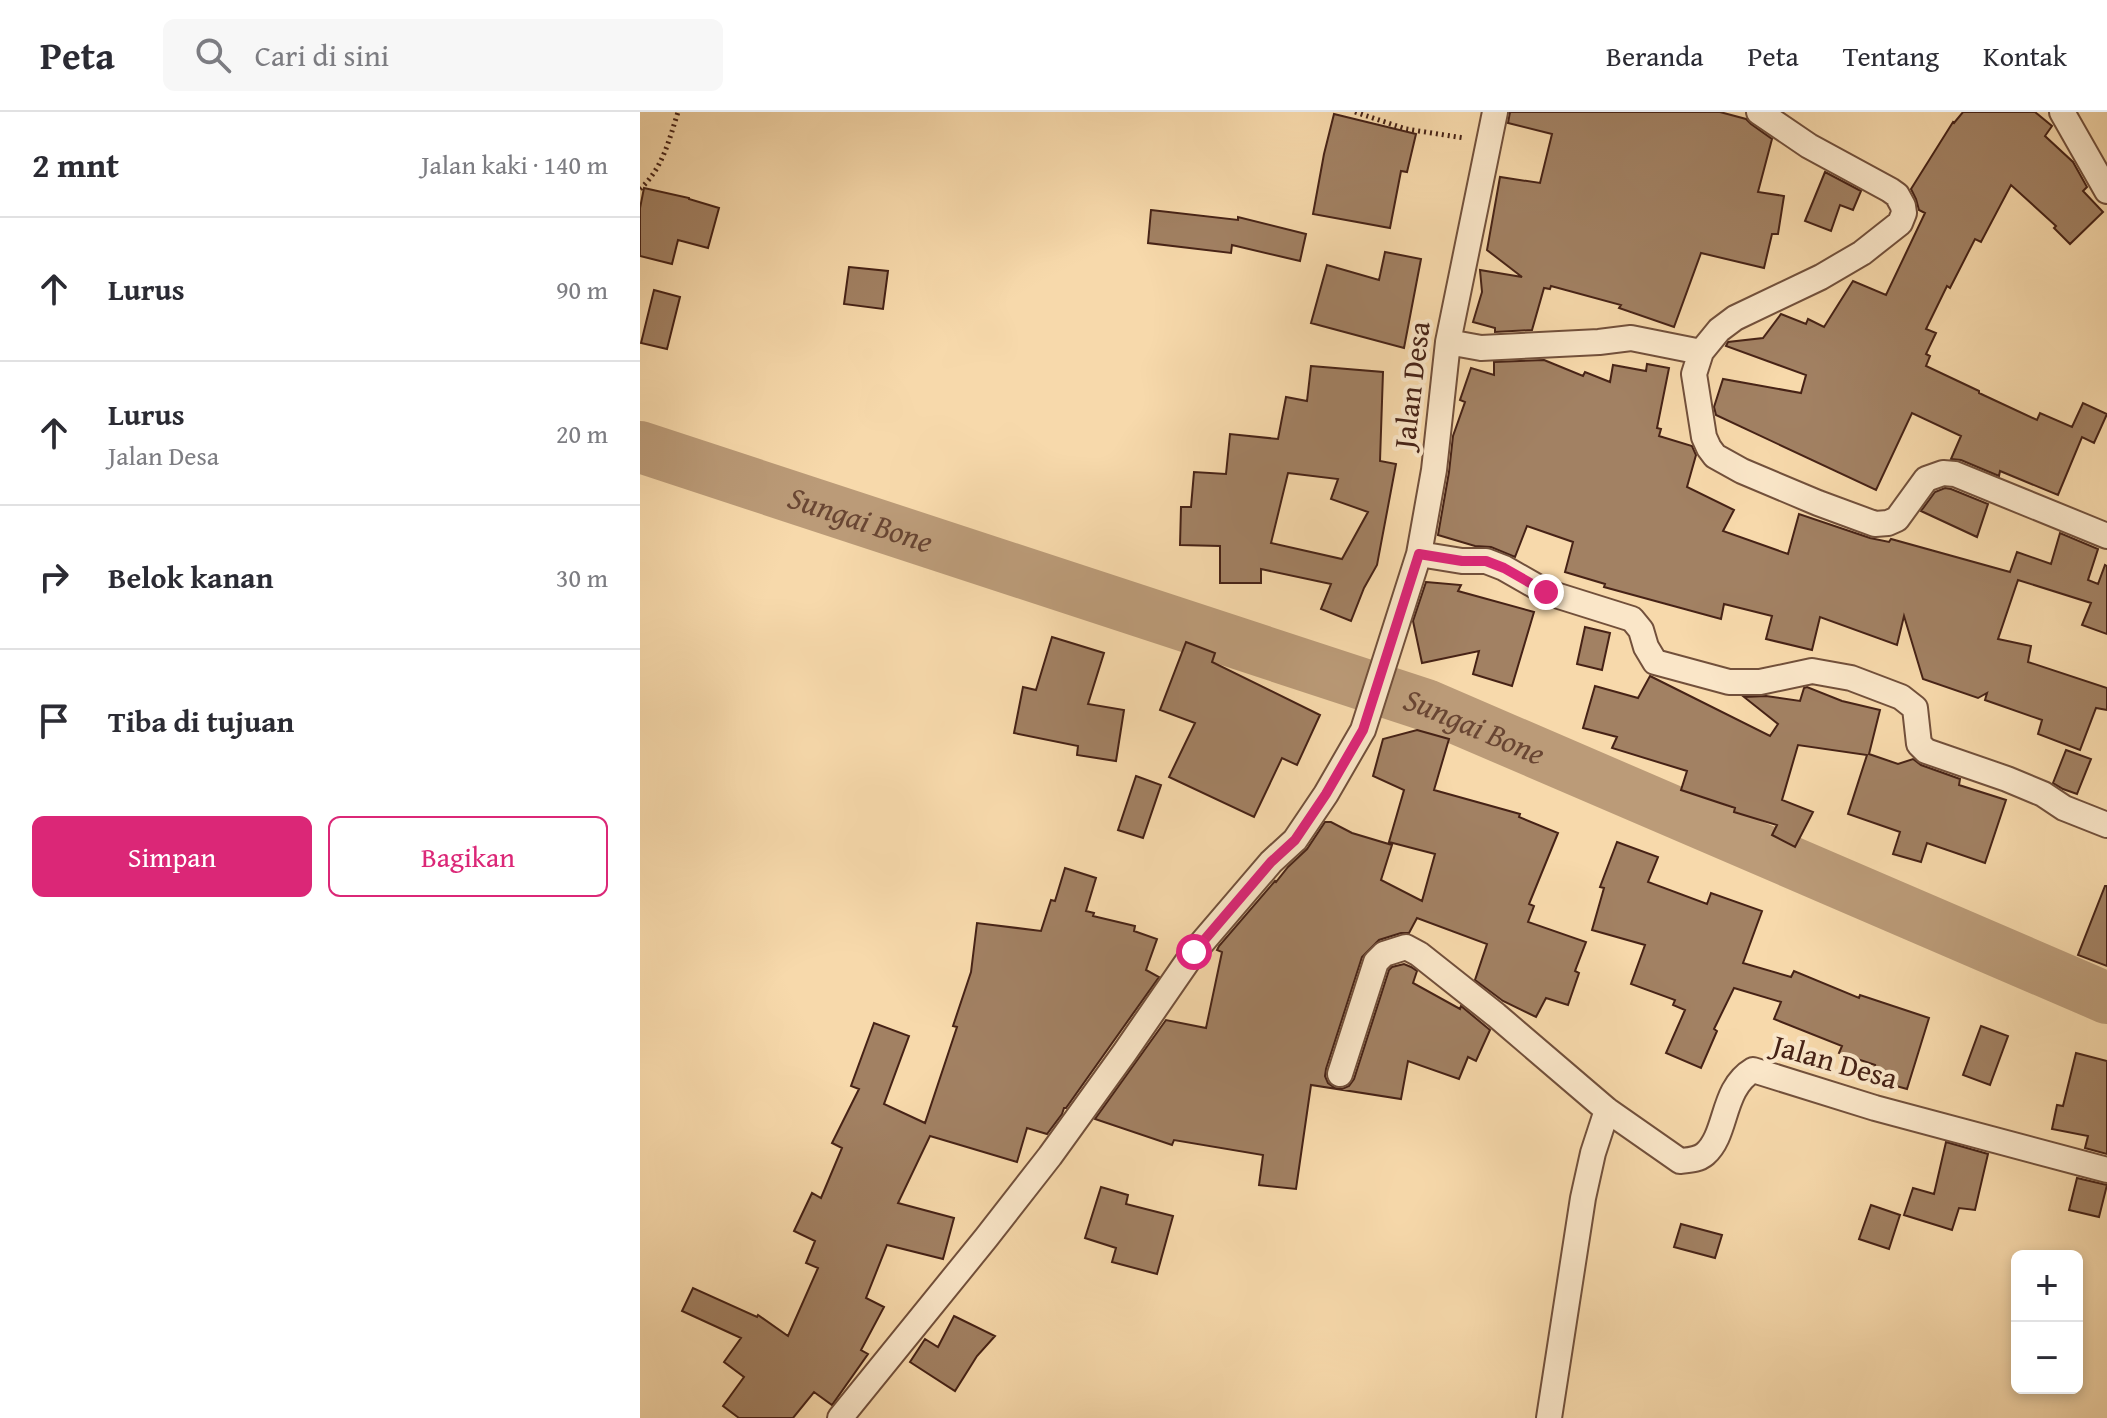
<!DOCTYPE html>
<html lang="id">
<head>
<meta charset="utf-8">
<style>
	body { margin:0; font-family:"Gentium Book Plus",serif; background:#f7f7f7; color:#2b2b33 }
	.controls { position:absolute; right:24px; bottom:24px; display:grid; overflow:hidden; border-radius:12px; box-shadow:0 4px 12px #0003 }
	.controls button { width:72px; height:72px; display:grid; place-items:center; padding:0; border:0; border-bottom:2px solid #e1e1e2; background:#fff; color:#2b2b33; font:40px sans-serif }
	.stop { position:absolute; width:24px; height:24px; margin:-18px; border:6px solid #db2777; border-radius:50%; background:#fff }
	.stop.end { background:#db2777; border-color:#fff; box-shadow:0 2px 8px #0008 }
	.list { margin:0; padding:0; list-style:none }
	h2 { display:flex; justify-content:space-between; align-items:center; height:104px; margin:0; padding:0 32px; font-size:34px }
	h2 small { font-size:26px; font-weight:400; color:#7c7c81 }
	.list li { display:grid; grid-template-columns:52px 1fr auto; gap:24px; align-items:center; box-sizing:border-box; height:144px; padding:0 32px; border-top:2px solid #e1e1e2 }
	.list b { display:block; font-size:30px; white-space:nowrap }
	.list p { margin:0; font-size:26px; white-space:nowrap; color:#7c7c81 }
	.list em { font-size:26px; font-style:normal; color:#7c7c81 }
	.actions { display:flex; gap:16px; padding:24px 32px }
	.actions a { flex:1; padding:18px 0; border:2px solid #db2777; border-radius:12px; text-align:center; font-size:28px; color:#db2777 }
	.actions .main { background:#db2777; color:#fff }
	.icon { flex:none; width:44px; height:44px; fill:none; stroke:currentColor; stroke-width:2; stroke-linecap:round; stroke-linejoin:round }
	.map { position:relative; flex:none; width:1467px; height:1306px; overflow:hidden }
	header { display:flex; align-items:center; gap:48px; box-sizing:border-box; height:112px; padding:0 40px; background:#fff; border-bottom:2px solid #e1e1e2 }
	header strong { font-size:38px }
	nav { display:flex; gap:44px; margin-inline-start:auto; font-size:28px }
	.search { width:560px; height:72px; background:#f7f7f7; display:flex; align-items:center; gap:20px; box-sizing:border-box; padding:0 28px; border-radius:12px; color:#7c7c81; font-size:30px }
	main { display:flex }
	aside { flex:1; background:#fff }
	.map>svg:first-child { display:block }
</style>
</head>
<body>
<header>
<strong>Peta</strong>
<div class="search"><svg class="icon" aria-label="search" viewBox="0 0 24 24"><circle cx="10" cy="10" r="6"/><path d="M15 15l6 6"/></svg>Cari di sini</div>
<nav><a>Beranda</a><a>Peta</a><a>Tentang</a><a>Kontak</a></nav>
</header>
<main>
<aside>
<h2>2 mnt<small>Jalan kaki · 140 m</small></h2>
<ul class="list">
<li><svg class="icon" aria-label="ahead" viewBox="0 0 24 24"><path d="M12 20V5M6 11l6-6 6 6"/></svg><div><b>Lurus</b></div><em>90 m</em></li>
<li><svg class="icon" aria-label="ahead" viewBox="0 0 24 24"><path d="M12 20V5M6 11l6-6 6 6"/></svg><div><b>Lurus</b><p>Jalan Desa</p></div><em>20 m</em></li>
<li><svg class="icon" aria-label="right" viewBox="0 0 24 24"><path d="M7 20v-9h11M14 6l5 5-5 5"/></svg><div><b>Belok kanan</b></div><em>30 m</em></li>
<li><svg class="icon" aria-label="arrive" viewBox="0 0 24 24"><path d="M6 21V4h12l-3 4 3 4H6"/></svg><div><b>Tiba di tujuan</b></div></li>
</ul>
<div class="actions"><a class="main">Simpan</a><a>Bagikan</a></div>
</aside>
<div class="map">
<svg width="1467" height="1306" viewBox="0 0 1467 1306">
	<rect width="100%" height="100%" fill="#f7d9ab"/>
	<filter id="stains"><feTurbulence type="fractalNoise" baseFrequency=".0025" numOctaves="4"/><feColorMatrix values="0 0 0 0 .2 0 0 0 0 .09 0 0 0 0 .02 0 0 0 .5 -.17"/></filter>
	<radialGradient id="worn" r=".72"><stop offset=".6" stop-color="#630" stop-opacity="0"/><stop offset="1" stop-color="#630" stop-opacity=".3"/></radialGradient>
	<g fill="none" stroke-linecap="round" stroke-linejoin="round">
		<path stroke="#bb9b78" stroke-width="52" id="s1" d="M0,335L786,593L1467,886"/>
	</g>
	<path fill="#a28163" stroke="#462216" stroke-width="2" fill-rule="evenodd" d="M870,0H1080L1106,7L1111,12L1132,27L1118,80L1144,84L1138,122H1132L1124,156L1061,141L1034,215L979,196L981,193L911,174L910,177L904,176L892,218L855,220V216L833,210L842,180L840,158L882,165L847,138L860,65L900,71L912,22L868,11Z
		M1323,0H1395L1412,14L1405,24L1433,50L1447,75L1443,79L1463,100L1430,132L1414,116L1416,114L1371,73L1341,130L1335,127L1310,176L1307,174L1286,217L1296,221L1286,242L1290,244L1286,254L1339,279V281L1397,308L1400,301L1432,315L1443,291L1467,302L1454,331L1442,325L1418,383L1360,359L1359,364L1321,348L1311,347L1321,324L1272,301L1236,378L1076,303L1074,295L1083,267L1161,281L1166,263L1086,234L1088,230L1123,226L1141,202L1166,212L1168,207L1184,215L1213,169L1246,183L1285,101L1279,98L1276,87L1271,77L1313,10L1314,11Z
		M694,2L776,22L767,60L761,59L750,116L673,102L684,42Z
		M1185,60L1221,79L1213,98L1200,93L1191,119L1165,109Z
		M4,76L49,86V87L79,96L68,136L38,128L32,152L0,144V96Z
		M511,98L598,108V105L666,122L660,149L592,133L591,141L508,131Z
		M745,140L781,147L764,236L671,211L687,153L739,168Z
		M209,155L248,159L243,197L204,192Z
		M14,178L40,185L27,237L1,231Z
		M904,248L943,264L945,260L970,270L973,253L1006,259L1007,252L1029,256L1017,316L1021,317L1019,324L1052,334L1056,343L1047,375L1094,398L1083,419L1148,442L1159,402L1230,426L1249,430L1251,427L1370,460L1377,440L1411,452L1420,421L1458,437L1448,468L1458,472L1465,453L1467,454V522L1442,513L1451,491L1378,468L1358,527L1391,534L1388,550L1467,576V598L1456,596L1440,638L1398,622L1402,608L1345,588L1347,581L1338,586L1283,567L1264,504L1257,533L1180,505L1172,538L1126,527L1132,504L1084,492L1081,507L964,475L965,472L925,460L933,430L887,414L875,445L851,435L835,434L798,423L809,360L813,324L825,290L820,288L831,256L854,263V250Z
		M671,254L743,260L740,349L756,352L737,453L724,476L711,509L681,497L691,472L621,457V471H580V434L540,433L541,395H551L554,360L586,362L590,322L638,327L646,285L667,289ZM648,361L698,367L691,387L728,400L702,447L631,431Z
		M1305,376L1311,377L1348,392L1337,425L1281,399L1295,380Z
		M786,470L821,473L818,479L894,500L872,574L833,562L839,539L782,551L773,509Z
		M945,515L970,521L962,558L937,552Z
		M412,525L464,541L448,592L484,598L476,649L437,643L438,634L374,621L383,575L396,578Z
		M546,530L575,541L572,550L680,603L657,653L642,646L614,705L529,665L555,611L520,598Z
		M1010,564L1130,624L1138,612L1104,585L1126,584L1160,589L1164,576L1167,575L1202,589L1240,598L1229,642L1258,652L1273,647L1281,653L1320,667L1319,673L1366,688L1345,751L1287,731L1281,750L1253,742L1260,720L1208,702L1227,643L1158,633L1142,688L1173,700L1155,735L1132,723L1137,713L1094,700L1095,696L1041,678L1047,659L972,636L977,625L943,616L955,574L998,586Z
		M777,618L809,627L794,678L880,702L879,705L918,721L889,792L894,794L888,810L946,830L935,859L939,861L928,893L906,886L896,905L863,889L835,868L847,832L777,806L769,821H761L739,828L722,845L686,957L685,964L688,971L695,976L702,977L709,974L714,967L749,858L752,855L764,852L771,855L777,859L773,871L820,897L821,894L850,918L836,949L828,945L819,967L768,949L761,987L671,973L656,1077L619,1073L623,1043L534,1028L532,1033L455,1007L526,908L566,916L582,840L577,838L579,834L635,769L636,770L648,755L667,737L685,710H691L712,721L752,733L741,768L782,789L795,742L749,730L764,678L733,664L743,627Z
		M1426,638L1451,647L1437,682L1423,677L1413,671Z
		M496,664L521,673L503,726L478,718Z
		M977,730L1018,745L1008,770L1067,792L1071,781L1122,799L1103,851L1151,865L1154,859L1219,886L1220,883L1289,906L1267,977L1231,967L1235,953L1199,941L1202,934L1134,907L1141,890L1094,876L1074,917L1077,919L1061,956L1026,941L1045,898L1033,893L1035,888L991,872L1005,833L952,818L964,776L960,775Z
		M425,756L456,766L446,799L454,801L453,804L495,814L494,819L517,827L506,858L519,865L426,996H424L422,1002L407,1022L387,1016L377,1050L290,1024L258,1091L314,1106L303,1147L247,1133L226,1186L244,1195L221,1238L228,1242L192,1293L174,1280L153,1306H99L83,1294L104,1265L84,1250L101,1226L42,1199L53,1176L117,1205L118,1203L148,1224L178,1156L166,1151L175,1129L154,1119L172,1081L181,1086L202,1036L192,1031L219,977L211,974L234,911L269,924L244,992L285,1011L317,915L313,914L331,860L337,811L401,819L411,788L415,789Z
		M1465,774H1467V854L1438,843Z
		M1341,914L1368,924L1350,973L1323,963Z
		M1436,941L1467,949V1042L1445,1036L1448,1024L1412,1017L1417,993L1423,994Z
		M1306,1030L1348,1042L1335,1098L1319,1096L1312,1118L1264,1103L1273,1076L1294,1082Z
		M1437,1066L1467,1073L1459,1105L1429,1098Z
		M461,1075L488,1083L486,1092L533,1104L517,1162L472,1150L476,1136L445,1126Z
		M1231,1093L1260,1103L1249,1137L1219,1127Z
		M1041,1112L1082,1123L1075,1146L1034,1135Z
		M314,1204L355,1224L337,1244L315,1279L270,1250L285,1227L298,1235Z"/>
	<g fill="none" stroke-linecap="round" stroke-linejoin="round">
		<g stroke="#72503b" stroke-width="28">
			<path id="street" d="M1119,0L1169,34L1250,78L1257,83L1263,94L1264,101L1260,111L1222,141L1181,165L1095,206L1079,218L1061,240L1054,262L1064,325L1069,336L1075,344L1102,359L1178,391L1235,412L1248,411L1257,407L1286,367L1303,361L1315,362L1467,424
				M1422,0L1467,79
				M808,230L841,236L959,230L991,226L1061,240
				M779,442L822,449H846L864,456L906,480L992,507L1001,518L1006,535L1015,550L1089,570H1120L1172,559L1211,566L1261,585L1275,596L1279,632L1286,639L1367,667L1403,682L1424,696L1467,713
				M700,962L736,850L744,842L766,835L779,842L856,903L967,998L1040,1049C1049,1048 1058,1048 1065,1042C1088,1022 1081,977 1113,958L1235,996L1467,1058
				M200,1306L346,1126L410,1044L485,940L554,840L631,750L655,728L686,682L723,618L779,442L794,358L808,230L855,0
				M909,1306L943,1086L953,1041L967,998"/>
		</g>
		<path stroke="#462216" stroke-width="5" stroke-dasharray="2 4" stroke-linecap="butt" d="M715,0L766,17L824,26
			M0,77C23,56 29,28 38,0"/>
		<use href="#street" stroke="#fae6c8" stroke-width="24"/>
	</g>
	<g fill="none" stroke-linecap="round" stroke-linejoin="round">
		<path stroke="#db2777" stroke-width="10" d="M554,840L631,750L655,728L686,682L723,618L779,442L822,449H846L864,456L906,480"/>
	</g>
	<g text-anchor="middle" stroke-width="8" stroke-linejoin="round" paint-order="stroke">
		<g font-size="30" fill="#462216" stroke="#fae6c8">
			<text transform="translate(772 273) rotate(-83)" y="10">Jalan Desa</text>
			<text transform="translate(1195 950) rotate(16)" y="10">Jalan Desa</text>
		</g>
		<g font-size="32" font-style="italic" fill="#694633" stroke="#fae6c8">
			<text dy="11" stroke="none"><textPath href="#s1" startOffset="232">Sungai Bone</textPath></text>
			<text dy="11" stroke="none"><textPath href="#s1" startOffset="880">Sungai Bone</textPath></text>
		</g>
	</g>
	<rect width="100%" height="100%" filter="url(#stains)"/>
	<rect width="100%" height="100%" fill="url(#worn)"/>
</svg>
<div class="controls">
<button>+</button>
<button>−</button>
</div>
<div class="stop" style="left:554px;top:840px"></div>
<div class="stop end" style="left:906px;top:480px"></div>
</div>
</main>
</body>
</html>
